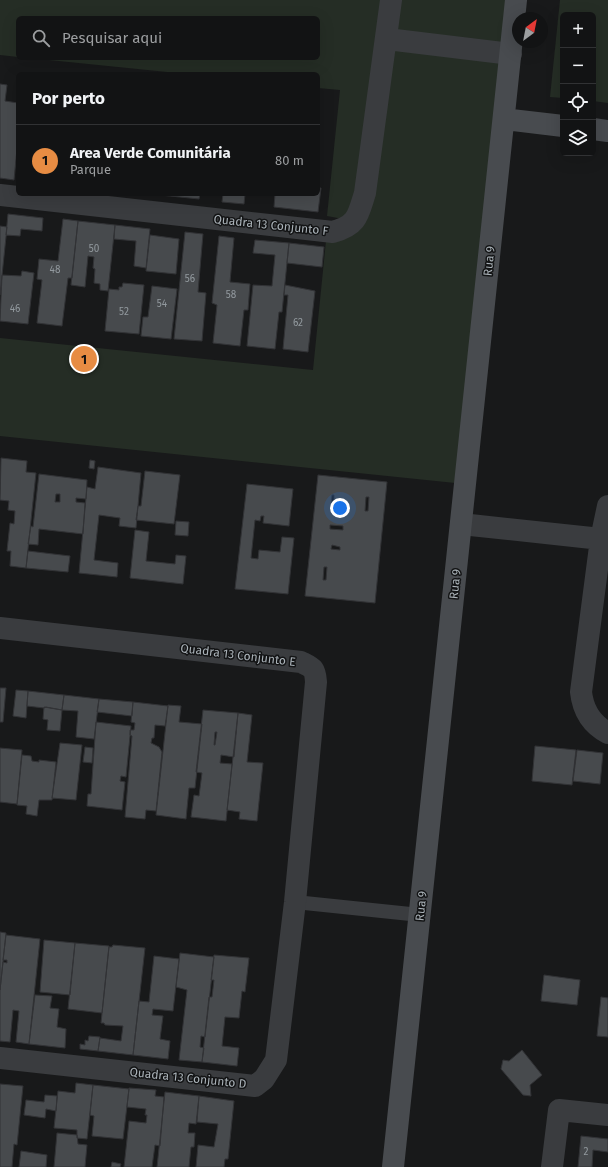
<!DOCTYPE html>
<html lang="pt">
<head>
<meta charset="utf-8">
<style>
	body { margin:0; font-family:"Fira Sans",sans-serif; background:#1f2022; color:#f1f3f6 }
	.controls { position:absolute; right:12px; top:12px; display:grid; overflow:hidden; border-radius:6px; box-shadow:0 4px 16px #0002 }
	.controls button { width:36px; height:36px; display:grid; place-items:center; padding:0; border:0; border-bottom:1px solid #313234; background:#121314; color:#f1f3f6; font:20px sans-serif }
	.compass { position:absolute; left:512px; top:12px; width:36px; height:36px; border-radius:50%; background:#121314; box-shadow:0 4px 16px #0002; rotate:32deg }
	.you { position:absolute; left:340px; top:508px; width:14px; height:14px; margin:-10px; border:3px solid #fff; border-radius:50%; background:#1a73e8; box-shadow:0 0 0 6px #1a73e833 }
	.badge { display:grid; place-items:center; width:26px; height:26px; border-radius:50%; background:#e78c43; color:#111; font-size:13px; font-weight:700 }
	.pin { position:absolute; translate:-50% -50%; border:2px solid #fff; box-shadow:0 1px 4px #0006 }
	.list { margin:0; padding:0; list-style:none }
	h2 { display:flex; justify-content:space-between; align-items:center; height:52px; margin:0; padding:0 16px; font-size:17px }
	h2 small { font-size:13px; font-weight:400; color:#9c9ea0 }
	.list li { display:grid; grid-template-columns:26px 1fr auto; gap:12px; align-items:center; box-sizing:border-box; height:72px; padding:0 16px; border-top:1px solid #313234 }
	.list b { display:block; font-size:15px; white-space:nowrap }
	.list p { margin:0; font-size:13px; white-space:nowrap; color:#9c9ea0 }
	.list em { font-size:13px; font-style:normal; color:#9c9ea0 }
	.icon { flex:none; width:22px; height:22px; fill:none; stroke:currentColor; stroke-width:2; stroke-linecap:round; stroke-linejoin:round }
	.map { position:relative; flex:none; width:608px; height:1167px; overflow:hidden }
	.search { position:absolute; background:#121314; box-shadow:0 4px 16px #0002; left:16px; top:16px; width:304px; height:44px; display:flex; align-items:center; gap:10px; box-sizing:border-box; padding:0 14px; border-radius:6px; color:#9c9ea0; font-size:15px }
	.panel { position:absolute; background:#121314; box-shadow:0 4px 16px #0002; left:16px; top:72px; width:304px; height:124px; border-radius:6px }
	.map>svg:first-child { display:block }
</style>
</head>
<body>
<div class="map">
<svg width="608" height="1167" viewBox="0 0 608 1167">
	<rect width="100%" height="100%" fill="#18191a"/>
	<path fill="#252d25" d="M0,0H516L465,484L0,436V338L313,370L327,231L354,221L327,216L340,90L318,88V74H187L29,58H318V18H18V57L0,55Z
		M560,0H608V103L593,101V15H563V98L550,97Z"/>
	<path fill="#474a4d" stroke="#323336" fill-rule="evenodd" d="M0,84L7,85L5,101L18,103V138L14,180L0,178Z
		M318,188H321L318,212L274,207L275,194H318Z
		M150,194H170V196Z
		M170,194H200L199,199L170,196Z
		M223,194H245L244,204L222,202Z
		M8,214L43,218L42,231L21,229L20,236L6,235Z
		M63,219L78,221L72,278H68L62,326L37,323L42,280L37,279L39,259L58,261Z
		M78,221L115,225L108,291L100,290V284L94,283L95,269L93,268L94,257L88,256L85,287L71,285Z
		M115,225L150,229L146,268L134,266L136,241L114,239Z
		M0,226L7,227L0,295Z
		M185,232L203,234L198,292L206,293L202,341L174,339Z
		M150,235L179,239L176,274L146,271Z
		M219,236L234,238L230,282L250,284L248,310H244L240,346L213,343L217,305L212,303Z
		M255,240L289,243L282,312H279L275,349L247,346L253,285L272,286L275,255L253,253Z
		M289,243L324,247L322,267L287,263Z
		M22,271L34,273L28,324L0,321L2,275L21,276Z
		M123,283L144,285L139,334L105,331L109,289L119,290V287H122Z
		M285,285L315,291L308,352L283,349L288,295H284Z
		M152,286L177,289L171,339L141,336L143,317H148Z
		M1,458L27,461L26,472L36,473L26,568L10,566L11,551H7L10,523L14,524L15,511L8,510L9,501L0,500Z
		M90,460L95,461L94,469L89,468Z
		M98,467L141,473L136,528L119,526L120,518L99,515L94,560L118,563L117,577L79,573L87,487L95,489Z
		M145,471L180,475L174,524L136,520L138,506H141Z
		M39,474L87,480L86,499L76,498V502L85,503L83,534L39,529L38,545L28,544L31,526L33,527ZM56,494H60V502H55Z
		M318,475L387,482L375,603L305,596ZM332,495H334V507H331ZM366,497H369L368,511H365ZM330,525L343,526V530L330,529ZM332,545L340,547V550L331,549ZM324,567H327L326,580H323Z
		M247,484L293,489L289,526L263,523L264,516H261L260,521L255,520L251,558L258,559L259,550L280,552L282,537L294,538L288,594L235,589Z
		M176,521L189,522L188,536L175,535Z
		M135,530L149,532L146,561L175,564L176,555L186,556L183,584L130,578Z
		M28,551L70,556L68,572L26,568Z
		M0,688H6L3,722H0Z
		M16,690L28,691L26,718L13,716Z
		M28,691L64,695L62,710L46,707L44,708L27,706Z
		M64,695L99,699L94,739L76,737L78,711L62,710Z
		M99,699L133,702L132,716L97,712Z
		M133,702L168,706L165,726L155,725L154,738H152L151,743L159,747L162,752L156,811L146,810L145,819L125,817L132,736L130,735V730H134L135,723L131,722Z
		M168,705L181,706L179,722L202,724L195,788H189L186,819L156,815Z
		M44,707L62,710L60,731L47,730L48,720L43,719Z
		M203,710L238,713L234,757L221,755L220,763L232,764L226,821L191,817L194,795L199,796L202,773L196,772ZM215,732H217L215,745H214Z
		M238,713L252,715L247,762L263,763L257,821L239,819L240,812L227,810Z
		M96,722L131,726L126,777L121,776L120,781L125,782L122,810L87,806L88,794H91Z
		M60,743L82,745L76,800L52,798Z
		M535,746L576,750L572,785L532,781Z
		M85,747L93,748L92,763L83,762Z
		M0,748L22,750L17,804L0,802Z
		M577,750L603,753L600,784L573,781Z
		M22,755L31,756L32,761L39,762V760L56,762L52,800H39L37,816L26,814L27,806L17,805Z
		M0,932L6,933L0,990Z
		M6,935L40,939L29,1044L16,1042L19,1011L13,1010L10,1042L0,1041V990L3,962L7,963V960H3Z
		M44,940L75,943L70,995L40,992Z
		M75,943L109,946L102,1013L68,1009Z
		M113,945L145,948L133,1055L98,1051L100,1038L121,1041L123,1026L105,1025L104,1023H101L109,947H112Z
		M180,953L214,957L205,1037L201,1036L200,1047L204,1048L202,1062L179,1060L187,990L176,987Z
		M214,955L249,958L245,992L242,991L239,1018L225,1017L222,1046L239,1048L237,1066L202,1062L209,997H212L214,980H211Z
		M154,956L179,959L173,1011L153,1009L152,1015L163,1016L160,1039L170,1041L168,1059L133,1055L139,1001L149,1002Z
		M544,975L580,980L577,1005L541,1001Z
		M35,995L52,996L50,1008L59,1009L57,1027L66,1029L65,1048L29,1044Z
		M601,997L608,998V1037L597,1036Z
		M89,1036L100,1037L98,1051L80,1049V1044L85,1045V1040L88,1041Z
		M522,1050L542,1075L530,1085L531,1096L523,1095L501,1069L503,1060L509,1061Z
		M76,1083L93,1085L87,1139L77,1138V1130L54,1128L58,1091L75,1093Z
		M0,1084L23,1086L17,1145L14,1144L12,1167H0Z
		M93,1085L129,1089L123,1139L92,1136L94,1116L90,1115Z
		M129,1088L156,1090L155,1096L164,1097L160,1146L155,1145L152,1167H124L129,1121L146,1123L147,1115H145L146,1109L127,1107Z
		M165,1092L199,1096L196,1124L189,1123L188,1133H195L194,1147H191L189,1167H157Z
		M45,1095L57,1096L56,1111L46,1109L45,1118L24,1115L26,1100L44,1102Z
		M199,1096L234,1101L228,1159H225L224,1167H196L198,1145L214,1147L218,1124L197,1122Z
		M57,1133L77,1135L78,1144L87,1145L85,1167H54Z
		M581,1136L608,1139V1152L593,1150L592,1167H578Z
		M21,1151L47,1155L46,1167H19Z
		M112,1162L121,1164L120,1167H111Z"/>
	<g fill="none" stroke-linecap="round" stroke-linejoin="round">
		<path stroke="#3a3c3f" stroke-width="14" d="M295,902L420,915"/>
		<path stroke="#3a3c3f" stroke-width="22" d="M387,39L511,54
			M0,195L333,232C358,225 358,215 365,193L391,0
			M608,506L601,539L581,692C583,710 591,724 608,733
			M461,524L601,539
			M0,628L301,662C313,668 315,668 316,682L295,902L276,1060L264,1079L255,1086L0,1058
			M552,1167L559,1110L608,1115"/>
		<path stroke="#484b4f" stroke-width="22" d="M504,119L563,126
			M593,129L608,131
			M393,1167L516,0"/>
	</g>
	<g text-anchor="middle" stroke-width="3" stroke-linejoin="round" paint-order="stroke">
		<g font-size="10" fill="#92999e">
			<text x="94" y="252">50</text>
			<text x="55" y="273">48</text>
			<text x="190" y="282">56</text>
			<text x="231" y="298">58</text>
			<text x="162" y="307">54</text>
			<text x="15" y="312">46</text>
			<text x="124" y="315">52</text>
			<text x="298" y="326">62</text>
			<text x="586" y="1155">2</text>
		</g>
		<g font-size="12" fill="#abb3b9" stroke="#131415">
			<text transform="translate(271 225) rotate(6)" y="4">Quadra 13 Conjunto F</text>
			<text transform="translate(489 261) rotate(-84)" y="4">Rua 9</text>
			<text transform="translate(455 584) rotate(-84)" y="4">Rua 9</text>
			<text transform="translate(238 655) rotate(7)" y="4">Quadra 13 Conjunto E</text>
			<text transform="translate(421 906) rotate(-84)" y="4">Rua 9</text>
			<text transform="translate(188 1078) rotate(6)" y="4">Quadra 13 Conjunto D</text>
		</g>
	</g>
</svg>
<div class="controls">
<button>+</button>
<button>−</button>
<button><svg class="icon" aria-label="locate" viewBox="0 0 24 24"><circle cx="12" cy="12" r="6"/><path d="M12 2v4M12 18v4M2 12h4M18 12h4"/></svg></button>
<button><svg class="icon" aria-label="layers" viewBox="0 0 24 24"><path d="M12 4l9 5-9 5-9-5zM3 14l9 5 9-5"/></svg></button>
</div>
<svg class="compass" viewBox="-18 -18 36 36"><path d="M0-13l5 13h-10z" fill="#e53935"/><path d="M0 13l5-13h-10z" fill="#9c9ea0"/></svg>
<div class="you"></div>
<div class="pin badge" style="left:84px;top:359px">1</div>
<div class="search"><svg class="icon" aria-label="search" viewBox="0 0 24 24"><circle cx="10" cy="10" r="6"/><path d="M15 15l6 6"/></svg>Pesquisar aqui</div>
<section class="panel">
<h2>Por perto<small></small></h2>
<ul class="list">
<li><span class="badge">1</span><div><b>Area Verde Comunitária</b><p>Parque</p></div><em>80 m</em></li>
</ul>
</section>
</div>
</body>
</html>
